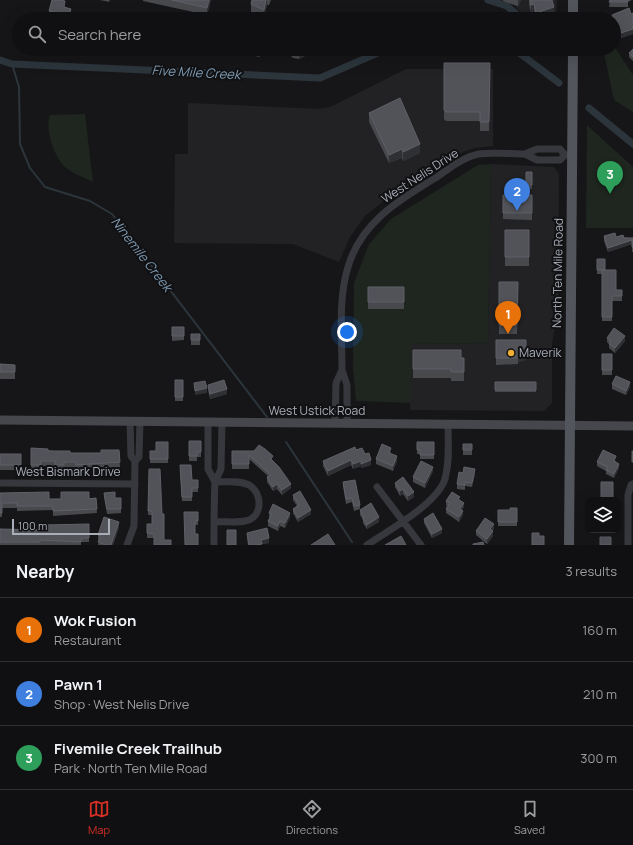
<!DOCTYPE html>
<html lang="en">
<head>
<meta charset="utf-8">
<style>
	body { margin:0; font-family:Manrope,sans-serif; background:#1e1e20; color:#f1f3f6 }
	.controls { position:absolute; right:12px; bottom:12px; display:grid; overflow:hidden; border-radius:8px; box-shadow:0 4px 16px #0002 }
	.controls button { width:36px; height:36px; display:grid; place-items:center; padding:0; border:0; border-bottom:1px solid #303032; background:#101012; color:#f1f3f6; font:20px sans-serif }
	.scale { position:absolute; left:12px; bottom:10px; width:98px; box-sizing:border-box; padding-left:4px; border:2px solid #a8adb8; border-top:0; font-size:11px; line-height:14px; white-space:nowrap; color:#a8adb8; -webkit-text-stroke:3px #111113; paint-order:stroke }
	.you { position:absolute; left:347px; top:332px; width:14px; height:14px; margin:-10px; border:3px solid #fff; border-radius:50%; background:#1a73e8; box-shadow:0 0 0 6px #1a73e833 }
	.badge { display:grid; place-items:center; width:26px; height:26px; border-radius:50%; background:#d93025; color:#fff; font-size:13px; font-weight:700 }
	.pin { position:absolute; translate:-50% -33px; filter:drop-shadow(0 1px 2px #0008) }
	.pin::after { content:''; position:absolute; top:21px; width:14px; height:12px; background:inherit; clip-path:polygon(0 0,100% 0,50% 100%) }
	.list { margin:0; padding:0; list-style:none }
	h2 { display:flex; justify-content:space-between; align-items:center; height:52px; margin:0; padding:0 16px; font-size:17px }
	h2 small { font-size:13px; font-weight:400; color:#9c9d9f }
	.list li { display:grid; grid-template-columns:26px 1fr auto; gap:12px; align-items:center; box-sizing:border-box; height:64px; padding:0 16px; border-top:1px solid #303032 }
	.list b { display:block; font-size:15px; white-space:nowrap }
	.list p { margin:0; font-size:13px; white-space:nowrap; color:#9c9d9f }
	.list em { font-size:13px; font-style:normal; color:#9c9d9f }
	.icon { flex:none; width:22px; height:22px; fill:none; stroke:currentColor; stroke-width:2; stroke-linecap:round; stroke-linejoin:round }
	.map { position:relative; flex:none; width:633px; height:545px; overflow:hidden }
	.search { position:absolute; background:#101012; box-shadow:0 4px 16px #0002; left:12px; right:12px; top:12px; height:44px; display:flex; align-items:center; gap:10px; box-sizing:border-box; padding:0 14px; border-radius:22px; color:#9c9d9f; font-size:15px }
	.sheet { height:244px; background:#101012 }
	nav { display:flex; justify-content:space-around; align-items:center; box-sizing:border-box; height:56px; border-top:1px solid #303032; background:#101012; font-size:11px; color:#9c9d9f }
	nav a { display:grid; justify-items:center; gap:2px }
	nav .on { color:#d93025 }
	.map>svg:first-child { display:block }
</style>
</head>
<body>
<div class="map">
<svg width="633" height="545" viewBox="0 0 633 545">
	<rect width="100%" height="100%" fill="#161618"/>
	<path fill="#222225" d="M501,0H557L556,19H528L514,5Z
		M406,69H493V146L475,148L463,152L385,200L365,216L350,237L339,262L293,244L174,243L175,154H188V103L319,109L330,107Z
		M491,164L554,167L559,174L558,307L552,344V403L544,411L410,410L411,344L488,343Z"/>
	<path fill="#1e261f" d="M614,46L633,75V112L614,100L603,49H614Z
		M85,114L93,182C84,177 70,173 63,165C53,154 45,129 50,115Z
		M587,125L633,167V228H586Z
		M491,164L488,343L411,344V403L356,401L353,367L354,283L369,244L391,219L478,165Z"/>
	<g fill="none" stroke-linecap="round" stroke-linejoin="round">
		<path stroke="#2c353c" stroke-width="2" d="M12,64L19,87L20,144L30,168L45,187L90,201L112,214L267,417
			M286,442L352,542"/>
		<path stroke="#2c353c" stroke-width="7" d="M488,0L507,6L522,19
			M514,49L559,83
			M0,60L12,64L320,78L387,49
			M589,108L633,144"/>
		<path stroke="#37383d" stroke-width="7" d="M537,149H560L565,155L560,160H537L525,154Z
			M342,370C342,337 338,299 348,267C361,222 399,200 437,177C450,168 463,157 479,154C494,152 510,154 525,154
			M130,421L131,456L135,461L139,457L140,421
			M208,422V469L215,482L221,469L222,422
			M335,423L336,383L342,370L347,385V423
			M0,483L135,484
			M377,487L421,545
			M127,545L134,526L135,461
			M214,545C214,524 214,503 215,482C225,482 239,480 249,485C263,493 263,518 245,521C235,523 224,521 214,522
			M367,545C389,530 437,504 445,479C450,461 448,442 448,424
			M628,545V495L631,485L633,484"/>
		<path stroke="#45474d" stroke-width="9" d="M0,420L633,426"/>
		<path stroke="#53555c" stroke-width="10" d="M573,0V19
			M569,545L573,49"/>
	</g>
	<path fill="#47494d" d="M100,0H110L109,2Z
		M143,0H211L207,15L143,1Z
		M252,0H271L269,5H267L264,18L251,13V4Z
		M502,0H521L518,6L505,2Z
		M529,0H540L554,14L536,19L534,11L531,12L529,5Z
		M610,0H631V1H628V7H609Z
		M65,7L71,15L70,19H57L49,17V11Z
		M612,15L633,34L621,38L614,19H612Z
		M250,49H268L266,54L258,57L251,53Z
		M289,49H306V51L305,56L299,59L293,58L289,54Z
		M633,49V61L629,57V53Z
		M444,63H490L489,131H480V121H446L444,119Z
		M369,113L420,153L403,161L402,158L389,163L369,122Z
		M526,172H532V189H526Z
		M503,195H532V220L503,219Z
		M505,230H529V266H505Z
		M604,236L633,238V252H632V244L608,252L604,241Z
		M597,259L605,270L616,290H622V301H612V321H602V274H597Z
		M499,282H518L517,334H499Z
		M368,287H404V309H368Z
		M172,327H184V340L172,341Z
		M191,334H200V345H191Z
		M607,338L625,341L615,353L609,348V344L607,342Z
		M496,340L526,360L518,362V364L496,365Z
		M413,350L464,358V381H451V378H413Z
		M602,354H612V375H602Z
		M0,364L15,365V379H0Z
		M175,380H183V401H175Z
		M495,382H536V392H495Z
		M612,384L630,387L626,395L612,389Z
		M208,385L227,394L210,399L208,390Z
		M189,441H201V457H197V461H189Z
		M168,442V463H150V451H156Z
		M417,442H434V459H420V454H417Z
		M463,444H472V455H463Z
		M31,448L70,453H101L119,450L120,467L76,469V467H64V470H55V466H41V470L31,469Z
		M356,450L365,454L371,465L361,468V466L353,469L351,465L328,476L323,466V461Z
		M232,451L273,461L291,488L282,495L277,489L273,491L267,482V477L268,476L249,459V469H232Z
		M391,452V454L397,461L393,471L376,464V459Z
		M0,454H21V470H0Z
		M616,461V462L619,468L614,478L606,474V471L597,466V462Z
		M149,469L162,514L164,540L171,545L154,538H147V524H152V515H148Z
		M180,470L192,480H198V492H192V501H182Z
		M433,471L425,488L413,482V477Z
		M475,474L472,487L465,486V490L457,489V484Z
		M343,482L360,505V509L354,511L352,502L346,504L343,486Z
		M395,483L414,497L408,501L403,494L400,496L395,487Z
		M0,493L49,499L96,498L97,513L53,516V510L17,511V508H2V517H0Z
		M104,493L115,498H121V513L107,514L104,497Z
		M293,495L311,514L298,522L293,513V509L297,506L293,500Z
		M460,500L464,507L462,510L463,515L459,522L446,513V509L447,507L446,505V501Z
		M517,508V526H498V510H510Z
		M360,510L379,522L367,529L363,523V520L360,515Z
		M198,512V525H195V534L185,545Z
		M269,513L290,517L285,528L280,526L278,531L268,526V521L270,518L269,517Z
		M424,519L442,533L432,538L424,523Z
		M89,524V542H81V545H0V529L44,530Z
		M119,527L113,545H98L99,540H98V535Z
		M494,529L492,531L493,536L487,544L476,535V531Z
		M598,530H614V531H598Z
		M247,533L269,543L262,544V545H248L247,538Z"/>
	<path fill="#2f3033" d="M209,0H211L207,15V8Z
		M266,0H267V5L264,18V10Z
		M518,0H521L518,6Z
		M534,4V11L531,12V5Z
		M554,7V14L536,19V13Z
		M71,9V15L70,19H69V15Z
		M617,21V25L614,26V22Z
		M633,29V34L621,38V33Z
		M262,49H268L266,54L258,57V50Z
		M305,49H306V51L305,56L299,59V53Z
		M420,144V153L403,161V152Z
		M402,149V158L389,163V155Z
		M632,240V244L608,252V248Z
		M625,336V341L615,353V348Z
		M526,353V360L518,362V356Z
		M630,382V387L626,395V391Z
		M207,388V393L195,395V391Z
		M227,389V394L210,399V394Z
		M397,456V461L393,471V466Z
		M351,460V465L328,476V471Z
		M371,460V465L361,468V464Z
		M361,461V466L353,469V464Z
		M619,464V468L614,478V474Z
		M433,467V471L425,488V483Z
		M475,469V474L472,487V483Z
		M277,484V489L273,491V487Z
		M291,484V488L282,495V490Z
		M403,489V494L400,496V491Z
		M414,492V497L408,501V496Z
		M464,503V507L460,513V509Z
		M311,510V514L298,522V518Z
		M463,511V515L459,522V517Z
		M290,513V517L285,528V523Z
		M379,517V522L367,529V525Z
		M280,521V526L278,531V526Z
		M119,522V527L113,545H111Z
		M494,524V529L490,534V529Z
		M442,529V533L432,538V534Z
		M493,531V536L487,544V539Z
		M269,538V543L262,544V545H255L261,540Z"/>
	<path fill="#525359" stroke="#5f6168" d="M52,0H61L65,1L64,7L71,9L69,15L49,11Z
		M172,0H209L207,8Z
		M252,0H266L264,10L251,4Z
		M530,0H552L554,7L536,13L534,4L531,5Z
		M610,0H628V2H609Z
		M629,8L631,14L633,13V24H632L633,29L621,33L617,21L614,22V19H613L612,15Z
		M291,49H305L299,53L293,52Z
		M633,49V57L629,53Z
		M444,63H490L489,122H480V112H446L444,110Z
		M400,98L420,144L403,152L402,149L389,155L369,113Z
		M526,172H532V185H526Z
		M503,195H532V213H503Z
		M505,230H529V257H505Z
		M615,233L616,237L623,235L624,238H633V247H632V240L608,248L604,236Z
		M597,259H605V270H597Z
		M602,270H616V290H622V296H612V317H602Z
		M499,282H518L517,325H499Z
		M368,287H404V302H368Z
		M172,327H184V336H172Z
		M614,328L625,336L615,348L609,344L611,341L607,338Z
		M191,334H200V340H191Z
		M496,340H526V353L518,356V358H496Z
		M413,350H461V358H464V372H451V369H413Z
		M602,354H612V370H602Z
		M0,364L15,365V372H0Z
		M616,376L630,382L626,391L612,384Z
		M175,380H183V397H175Z
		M224,380L227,389L210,394L208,385Z
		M205,381L207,388L195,391L194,383Z
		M495,382H536V390H495Z
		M189,441H201V452H197V456H189Z
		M156,442H168V459H150V451H156Z
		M417,442H434V455H420V450H417Z
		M382,444L391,448L389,453L397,456L393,466L376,459Z
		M463,444H472V450H463Z
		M259,445L265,449L273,456L271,459L279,467L291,484L282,490L277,484L273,487L267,477L271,475L249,455V464H232V451H254Z
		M355,447L356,450L362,448L365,454L369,453L371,460L361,464V461L353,464L351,460L328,471L323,461Z
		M31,448L48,449V451H70V453H101V450H119L120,462L76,465V462H64V465H55V461H41V465H31Z
		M603,450L616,456L614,461L619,464L614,474L606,470L608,467L597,462Z
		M632,451H633V462H632Z
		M0,454H21V465H0Z
		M421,461L433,467L425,483L413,477Z
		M180,465H191L192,480H198V488H192V497H182Z
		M464,467L475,469L472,483L465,482V485L457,484L459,472L463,473Z
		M149,469H160L162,514H164V540H171V545H154V534L147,533V524H152V511H148Z
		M403,477L414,492L408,496L403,489L400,491L395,483Z
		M355,480L360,505L354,506L352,498L346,499L343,482Z
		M601,482H613V500H601Z
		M300,491L311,510L298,518L293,509L299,505L293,495Z
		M49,492V499H61V492H89V499L96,498L97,509L53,511V506H17V503H2V513H0V493Z
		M115,492V498H121V509H107L104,493Z
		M452,492L460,497L458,499L464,503L460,509L463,511L459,517L446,509L450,503L446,501Z
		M371,503L379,517L367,525L363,519L364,518L360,510Z
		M273,504L290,513L285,523L280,521L278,526L268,521L272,514L269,513Z
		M510,508H517V522H498V510H510Z
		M184,512H198V521H195V534H198V545H185Z
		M433,513L442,529L432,534L424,519Z
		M104,517L119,522L111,545H106L98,542L101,536L98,535Z
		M485,518L494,524L490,529L493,531L487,539L476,531Z
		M89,524V538H81V542L40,540V542H0V529L44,530V525Z
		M267,528L269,538L261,540L262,544L255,545H249L247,533Z
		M227,530H236V545H227Z
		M532,533H539V536H544V545H532Z
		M328,534L335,545H311Z
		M401,536L406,545H385Z
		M600,537H611V545H600Z
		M483,542L484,545H473V544Z"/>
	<circle fill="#f2b134" stroke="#111113" stroke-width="1.5" cx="511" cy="353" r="4"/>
	<g text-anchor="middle" stroke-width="4" stroke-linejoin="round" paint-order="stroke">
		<g font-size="12" fill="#a8adb8" stroke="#111113">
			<text transform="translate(420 176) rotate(-33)" y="4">West Nelis Drive</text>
			<text transform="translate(558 273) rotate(-89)" y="4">North Ten Mile Road</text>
			<text x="317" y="415">West Ustick Road</text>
			<text x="68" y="476">West Bismark Drive</text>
		</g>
		<g font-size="12" fill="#a8adb8" stroke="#111113" text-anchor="start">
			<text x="519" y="357">Maverik</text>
		</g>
		<g font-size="13" font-style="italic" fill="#7f9bb3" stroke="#111113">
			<text transform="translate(196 72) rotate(3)" y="5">Five Mile Creek</text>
			<text transform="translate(142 254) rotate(52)" y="5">Ninemile Creek</text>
		</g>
	</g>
</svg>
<div class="controls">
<button><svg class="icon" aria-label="layers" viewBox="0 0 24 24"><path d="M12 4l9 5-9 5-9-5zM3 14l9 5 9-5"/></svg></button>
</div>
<div class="scale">100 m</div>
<div class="you"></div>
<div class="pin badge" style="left:508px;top:334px;background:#e8710a">1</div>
<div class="pin badge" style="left:517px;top:211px;background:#3f7fe0">2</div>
<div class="pin badge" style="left:610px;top:194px;background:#2e9e5b">3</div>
<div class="search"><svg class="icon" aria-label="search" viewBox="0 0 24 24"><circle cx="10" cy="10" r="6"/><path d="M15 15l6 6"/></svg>Search here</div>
</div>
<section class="sheet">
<h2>Nearby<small>3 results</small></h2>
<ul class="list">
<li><span class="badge" style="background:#e8710a">1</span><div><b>Wok Fusion</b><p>Restaurant</p></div><em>160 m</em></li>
<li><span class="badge" style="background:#3f7fe0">2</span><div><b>Pawn 1</b><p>Shop · West Nelis Drive</p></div><em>210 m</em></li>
<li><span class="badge" style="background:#2e9e5b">3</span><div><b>Fivemile Creek Trailhub</b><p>Park · North Ten Mile Road</p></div><em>300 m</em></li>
</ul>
</section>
<nav>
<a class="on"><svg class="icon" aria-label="map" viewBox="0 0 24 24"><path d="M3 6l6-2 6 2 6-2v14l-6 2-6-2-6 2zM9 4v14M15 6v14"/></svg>Map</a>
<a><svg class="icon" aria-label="directions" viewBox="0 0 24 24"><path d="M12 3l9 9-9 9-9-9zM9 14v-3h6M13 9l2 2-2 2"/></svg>Directions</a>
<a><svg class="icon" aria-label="saved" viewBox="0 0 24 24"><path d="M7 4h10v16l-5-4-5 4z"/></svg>Saved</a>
</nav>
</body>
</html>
